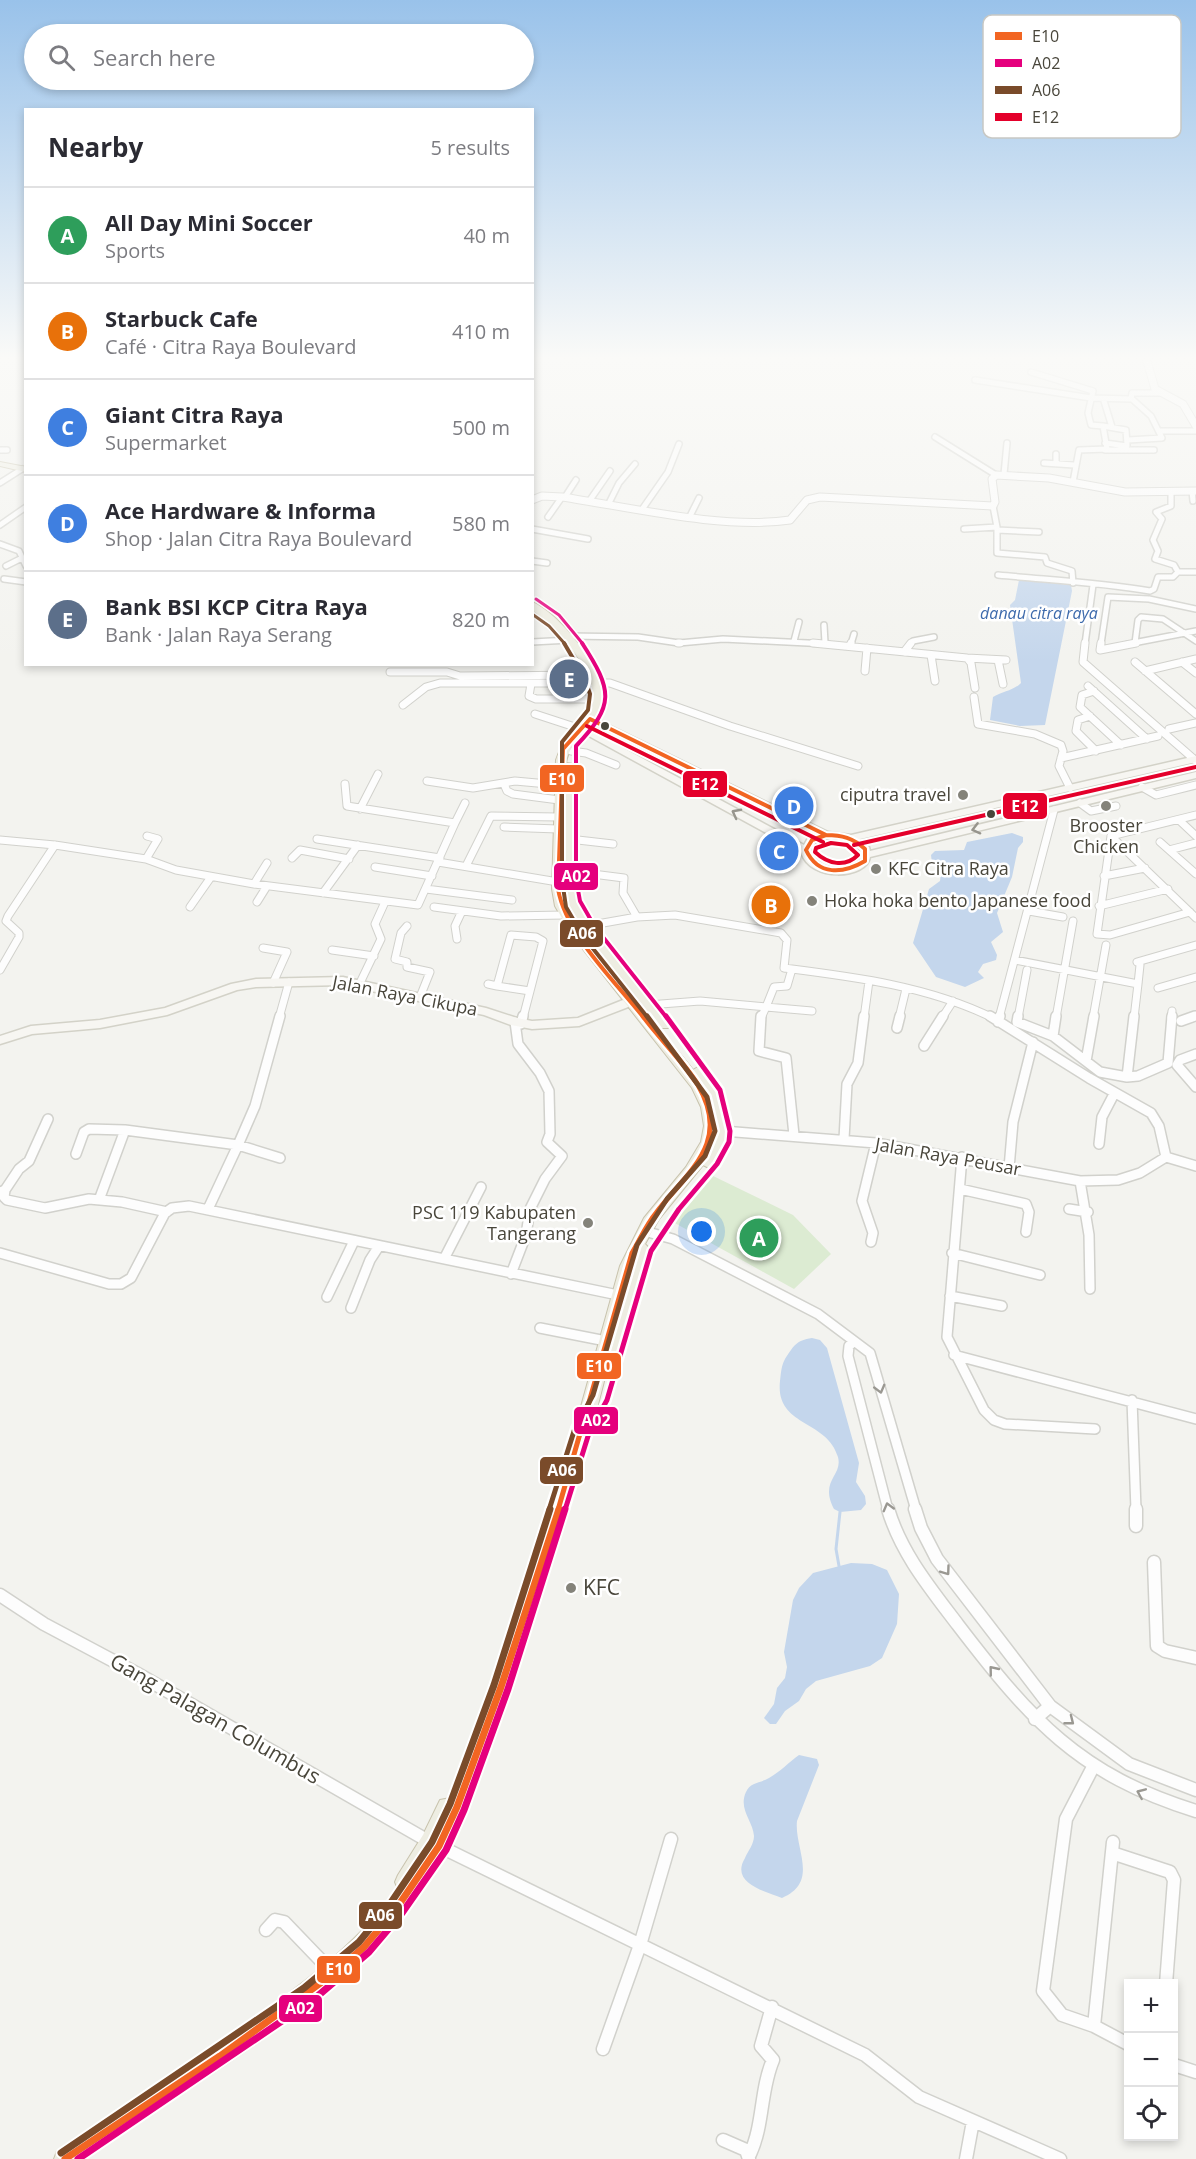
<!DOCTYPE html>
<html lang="en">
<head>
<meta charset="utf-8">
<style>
	body { margin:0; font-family:"Open Sans",sans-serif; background:#f7f7f7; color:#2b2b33 }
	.controls { position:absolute; right:18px; bottom:18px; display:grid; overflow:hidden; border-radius:0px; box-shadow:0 3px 9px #0003 }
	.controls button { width:54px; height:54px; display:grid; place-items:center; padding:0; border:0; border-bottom:2px solid #e1e1e2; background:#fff; color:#2b2b33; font:30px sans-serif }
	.you { position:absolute; left:702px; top:1232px; width:21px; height:21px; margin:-15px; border:4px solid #fff; border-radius:50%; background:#1a73e8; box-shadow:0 0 0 9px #1a73e833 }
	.badge { display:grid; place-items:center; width:39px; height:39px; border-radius:50%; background:#0b8043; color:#fff; font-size:20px; font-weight:700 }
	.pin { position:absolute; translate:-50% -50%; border:3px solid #fff; box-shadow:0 2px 6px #0006 }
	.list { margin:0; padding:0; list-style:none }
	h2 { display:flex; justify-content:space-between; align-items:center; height:78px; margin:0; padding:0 24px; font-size:26px }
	h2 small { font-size:20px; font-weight:400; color:#7c7c81 }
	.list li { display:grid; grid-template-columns:39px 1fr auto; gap:18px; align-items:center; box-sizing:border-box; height:96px; padding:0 24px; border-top:2px solid #e1e1e2 }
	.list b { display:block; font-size:22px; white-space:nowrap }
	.list p { margin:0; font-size:20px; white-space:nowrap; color:#7c7c81 }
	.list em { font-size:20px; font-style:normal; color:#7c7c81 }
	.icon { flex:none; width:33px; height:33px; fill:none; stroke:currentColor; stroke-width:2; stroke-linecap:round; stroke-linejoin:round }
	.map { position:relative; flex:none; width:1196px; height:2159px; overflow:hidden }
	.search { position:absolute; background:#fff; box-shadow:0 3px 9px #0003; left:24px; top:24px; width:510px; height:66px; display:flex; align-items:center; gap:15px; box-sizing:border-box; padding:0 21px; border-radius:33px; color:#7c7c81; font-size:22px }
	.panel { position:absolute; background:#fff; box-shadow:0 3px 9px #0003; left:24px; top:108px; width:510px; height:558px; border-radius:0px }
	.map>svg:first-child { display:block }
</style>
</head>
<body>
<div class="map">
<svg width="1196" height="2159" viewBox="0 0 1196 2159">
	<rect width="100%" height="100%" fill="#f3f3ef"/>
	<path fill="#dcebd2" d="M709,1174L793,1215L831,1254L794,1289L673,1222Z"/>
	<path fill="#c4d6ec" d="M1019,580L1071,585L1072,591L1045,725L1020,726L990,720L993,697C1003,691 1013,691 1021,683L1010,605L1015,600Z
		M1012,833L1023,837V842L1018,848L1012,877L997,913L1003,932L991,942L997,955L996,960L983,964L978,972L984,978L965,987L936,977L913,943L929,889L940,881L941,873L932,863L931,855L935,851L964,850L967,842Z
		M812,1338L820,1340L827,1348L859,1463L856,1482L865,1496L866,1504L861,1510L840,1512L834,1509C819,1480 843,1476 838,1457C827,1419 775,1427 780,1381C781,1374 781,1366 785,1359C793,1347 796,1340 812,1338Z
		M851,1563L872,1564L887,1570L899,1594L897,1624L882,1658L870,1666L816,1681L806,1689L799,1701L785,1711L776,1724H770L764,1718L774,1704L777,1688L785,1678L787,1667L784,1652L793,1600L799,1588L813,1573Z
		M799,1755L817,1759L819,1765L797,1821C794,1848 820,1882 782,1898C764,1891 730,1883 745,1858C748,1851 754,1844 754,1836C753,1821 738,1809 746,1792C750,1782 761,1783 769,1778C780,1772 789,1762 799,1755Z"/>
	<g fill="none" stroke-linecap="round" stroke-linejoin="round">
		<path stroke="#c4d6ec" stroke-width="3" d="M839,1566L836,1549L840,1512"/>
		<g stroke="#d1d1cc" stroke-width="8">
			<path id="minor-far3" d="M1031,372L1093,391L1088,413L1091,425L1103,426L1107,449L1079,450L1073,482
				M975,380L1091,398L1131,399L1132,393H1163
				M1104,401L1112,427
				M1103,426L1126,430L1127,445
				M1160,431H1196
				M935,437L996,475
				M1128,440L1162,438L1151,416L1132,399
				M1105,443L1127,446
				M0,450H7
				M1105,450H1154
				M1056,454V463
				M1044,463L1074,465
				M1004,474L1007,443
				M0,483L22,469
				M1192,491L1193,501
				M1171,492V506L1156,512L1162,519L1153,540L1158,551L1155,559L1174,565L1178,572
				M565,497L576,480
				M590,500L610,471
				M609,503L619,483L635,464
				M993,506L997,527
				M643,508L668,472L679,444
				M690,516L699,498
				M548,517L562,497
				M0,525L26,507
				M532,529L588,539
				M964,529L997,527V530L1039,532
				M997,530V553L1045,557L1047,563L1072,571L1073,583
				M0,544L19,551L26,566
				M532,561L547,563
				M6,566L22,558
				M998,575C1049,580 1100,582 1150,591L1154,589L1158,577H1173L1178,572H1196
				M4,579L26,582
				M824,625L825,643
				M568,636L638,637L679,643L723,639L828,644
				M794,641L799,622
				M532,642L570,640
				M1135,643L1138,620L1141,617L1163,619L1196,641
				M851,644L854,634
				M910,644L913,641L934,637
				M1085,644L1093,585
				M1101,644L1108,597L1149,599L1196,609
				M1128,644L1196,631"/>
		</g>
		<g stroke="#d1d1cc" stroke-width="9">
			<path id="minor-far2" d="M678,643H680
				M813,643L967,658L971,663L975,688
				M1085,643L1083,662L1195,760
				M1101,643L1100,650L1136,643
				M850,646L851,643
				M904,652L911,643
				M931,655L935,681
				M967,658L1006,660
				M998,660L1003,684
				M1135,662L1196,714
				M1182,662L1196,673
				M865,671L867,648
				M1145,671L1196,659
				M390,672H447L460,676L591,675
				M531,684L529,696L536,699H598
				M1088,686L1147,739
				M1094,691L1082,695L1080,707L1121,745
				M974,697L978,724L1035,734L1061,745L1063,751L1059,766L1070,788
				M403,705L426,687L440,683H610L730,726L858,766
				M535,714L581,729
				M1090,716L1078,720L1076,731L1096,751
				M1169,729L1196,723
				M571,751L586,753L616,765
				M1061,758L1158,736
				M427,781L473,788L515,781L559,785
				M504,784L507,791L513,794L559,800
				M1142,787L1156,795L1196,785
				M1080,803L1091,811L1116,806
				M360,809L378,774
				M1179,820L1196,836
				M455,823L465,803
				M504,827L558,829
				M1111,836L1097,934L1110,935L1190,912
				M1111,836L1196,918
				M1111,836L1196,815
				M317,839L440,858
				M569,839L613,844
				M0,840L55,845L146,859L176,870L254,884L418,905L455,823L347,806L345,784
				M1160,842L1169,850L1196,843
				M1169,850L1196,874
				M292,858L300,850L349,859
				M146,859L158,839L147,836
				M438,862L558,882
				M466,866L491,816L558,817
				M375,867L432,876
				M569,871L624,878L623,893L637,917L675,915L781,933L787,940L784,968C855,977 928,986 993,1018
				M1104,876L1145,868
				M254,884L267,863
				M426,889L512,900
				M323,893L358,845
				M257,902L267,886
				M1099,906L1168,889
				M190,907L211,877
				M434,907L501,916L565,915
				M1029,911L1063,917
				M407,926L401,933L395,959L407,962V967L430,972L420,997
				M586,926L637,917
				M511,935L536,937L543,941L530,991L497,986Z
				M457,939L455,926L462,911
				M263,948L287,952L273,983
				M332,950L374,956
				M1015,960L1138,984L1134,1018
				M1137,962L1196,945
				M792,969L787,986L774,987L766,1007L812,1011
				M0,970L19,937V933L6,921L8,916L55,845
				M488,984L497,986
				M1138,984L1140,965
				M359,985L381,939L375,924L385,902
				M1158,988L1196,977
				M648,1005L700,1001L766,1007L761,1018
				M279,1018L289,982
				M523,1018L530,991
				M864,1018L869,981
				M899,1018L906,989
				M942,1018L953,1001
				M999,1018L1054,810
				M1018,1018L1027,970
				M1056,1018L1073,921
				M1093,1018L1106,945
				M1171,1018L1172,1011
				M1191,1018L1196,1016"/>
		</g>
		<g stroke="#d1d1cc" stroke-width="12">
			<path id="minor-far1" d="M761,1016L759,1051L786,1058L794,1135
				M990,1016L1089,1078L1151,1113L1159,1126L1166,1157
				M1018,1016L1017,1022L1053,1036L1100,1072L1127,1077L1134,1016
				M1181,1021L1195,1016
				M998,1022L1000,1016
				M521,1024L523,1016
				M897,1028L900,1016
				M1053,1036L1056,1016
				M924,1046L943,1016
				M1196,1054L1180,1060L1177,1065L1196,1087
				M1086,1061L1094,1016
				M1127,1077L1138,1076L1168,1063L1172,1016
				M723,1131L876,1143L1080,1181L1118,1180L1140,1173L1166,1157
				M844,1139L847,1084L858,1063L864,1016
				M1099,1144L1102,1117L1114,1094
				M76,1154L84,1132L89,1129L125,1130
				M962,1157L947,1337L984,1410L994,1420L1005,1424L1095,1429
				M1166,1157L1196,1166
				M1009,1168L1013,1122L1033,1042
				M1080,1181L1089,1235L1090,1289
				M960,1189L1026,1204L1029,1212L1026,1232
				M5,1190L4,1197L7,1200L45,1208L89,1199L122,1202L167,1212
				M0,1192L5,1190L19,1169L29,1161L48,1119
				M99,1200L125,1130L238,1145L255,1106L280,1016
				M208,1209L238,1145L280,1158
				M1069,1209L1088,1212
				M644,1231L673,1239L818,1314L870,1353L916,1510
				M871,1242L873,1233L862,1201L876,1143
				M0,1253L109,1284H121L131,1278L165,1213L172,1208L189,1206L618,1295
				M952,1253L1040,1275
				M445,1257L481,1187
				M511,1274L526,1235L530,1209L545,1179L562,1156L547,1142L550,1134L549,1091L540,1073L518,1044L515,1022
				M950,1296L1002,1306
				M327,1297L354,1241
				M351,1308L370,1260L379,1246
				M540,1328L606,1341
				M853,1342L849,1346L848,1356L888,1510
				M954,1355L1196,1419
				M1132,1400L1136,1510"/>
		</g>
		<g stroke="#d1d1cc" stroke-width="15">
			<path id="minor" d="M888,1509C901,1553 930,1588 958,1625C1030,1719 1079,1775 1196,1811
				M915,1509L921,1528L937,1559L1050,1706L1129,1764L1196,1790
				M1136,1526V1509
				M1154,1562L1157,1646L1165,1651L1196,1658
				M0,1595L44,1624L136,1673L430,1842
				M1035,1719L1050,1706
				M1093,1767L1066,1819L1043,1991L1062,2015L1094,2026L1128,2044
				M439,1846L865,2055L919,2097L1060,2159
				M1112,1853L1170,1872L1174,1880L1166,1984
				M266,1930L275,1920L284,1922L331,1971
				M1094,2026L1113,1842
				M603,2049L640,1945L671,1839
				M1174,2065L1196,2072
				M723,2140L746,2150L749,2159
				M750,2154C764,2124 760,2090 773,2060L761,2046L772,2007
				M966,2159L973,2121"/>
		</g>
		<g stroke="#d1d1cc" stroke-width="9">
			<path id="tertiary" d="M1147,361L1155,389L1183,404L1196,426
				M532,500L542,496L562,497C629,507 724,530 790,520L807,500L820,497L993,506L995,502L992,479L996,475L1049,478L1125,492L1196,491"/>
		</g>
		<g stroke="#d3d2c8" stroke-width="3">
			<path id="secondary" d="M590,716L828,832L851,835L1196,756V762L860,839L869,847L870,851L1196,772V778L870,857C867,879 810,883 801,852L576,729L578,727H584L804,845L808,838L817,835L587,721V717ZM827,838C841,838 850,841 860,850V860C843,872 818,872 811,850L816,842Z
				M343,977L486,1008L517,1018L532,1021L578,1018L628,998H636L638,1001L636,1004L579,1026L532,1029L511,1025L484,1015L343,985L256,987L237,990L167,1015L100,1028L32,1034L0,1044V1036L31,1026L100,1020L165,1008L231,984L256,979Z"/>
		</g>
		<g stroke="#c8c3ad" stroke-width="2">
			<path id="trunk" d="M0,462L26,467V472L0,466Z
				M532,602C560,613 614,679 602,710C594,731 569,740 566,763L573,764L574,766L575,880L579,904L594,929L670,1025L668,1028H659L693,1070L698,1067C706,1070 709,1077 713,1084C732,1116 733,1135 714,1167L709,1168L703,1165L659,1219L645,1244L650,1249L621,1352L619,1357H610C591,1437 566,1516 541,1594C503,1717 463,1860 370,1953C337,1987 298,2014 260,2041C202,2081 142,2119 85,2159H54L57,2151C114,2112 172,2075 229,2036C291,1993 352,1950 398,1889L395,1882L398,1875L423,1835L440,1800L450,1798L480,1722L518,1610L577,1421L620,1266L644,1218L686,1167L701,1142L704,1126L701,1107L692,1088L571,934L555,906L552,889L556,760C562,739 581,730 590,712C607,680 556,627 532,610ZM564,886C570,925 602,956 626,986C603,957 566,925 564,886Z"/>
		</g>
		<use href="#minor-far3" stroke="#fdfdfd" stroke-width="5"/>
		<use href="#minor-far2" stroke="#fdfdfd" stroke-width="7"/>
		<use href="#minor-far1" stroke="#fdfdfd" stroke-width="9"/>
		<use href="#minor" stroke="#fdfdfd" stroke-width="12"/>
		<use href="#tertiary" stroke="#fdfdfd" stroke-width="7"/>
		<use href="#secondary" fill="#f7f6f2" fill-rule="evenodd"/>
		<use href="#trunk" fill="#eeede2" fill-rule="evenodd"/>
		<g stroke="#fff" stroke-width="8">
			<path id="bus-1-far2" d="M826,835C842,835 853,838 865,849V861C843,874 818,876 806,850L812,840Z
				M644,1018C615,981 566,935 558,889L563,749L590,719L826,835"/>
		</g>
		<g stroke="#fff" stroke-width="10">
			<path id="bus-1-far1" d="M558,1510L632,1253C640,1240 646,1225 656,1213C688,1171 732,1143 698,1085C683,1061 660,1039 643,1016"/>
		</g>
		<g stroke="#fff" stroke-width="11">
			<path id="bus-1" d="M65,2159L220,2056L333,1974L364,1947L396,1909L439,1846L457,1807L501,1687L559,1509"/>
		</g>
		<g stroke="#fff" stroke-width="6">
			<path id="bus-2-far3" d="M536,599L559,615L583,644"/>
		</g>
		<g stroke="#fff" stroke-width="8">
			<path id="bus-2-far2" d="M582,643C613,691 615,705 576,746V879L580,901L595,927L667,1018"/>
		</g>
		<g stroke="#fff" stroke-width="10">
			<path id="bus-2-far1" d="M565,1510L589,1433L607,1400L651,1251L679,1209L717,1164L729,1142L730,1131L720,1090L666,1016"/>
		</g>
		<g stroke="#fff" stroke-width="11">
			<path id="bus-2" d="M78,2159L313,2000L369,1952L402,1913L446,1850L464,1810L508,1689L565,1509"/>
		</g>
		<g stroke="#fff" stroke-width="6">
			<path id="bus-3-far3" d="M532,614L549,626L565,644"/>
		</g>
		<g stroke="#fff" stroke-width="8">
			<path id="bus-3-far2" d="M564,643L584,677L590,694L588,710L562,742V880L566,907L583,936L648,1018"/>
		</g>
		<g stroke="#fff" stroke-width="10">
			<path id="bus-3-far1" d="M549,1510L575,1428L593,1395L637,1245L667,1199L705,1156L715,1131L707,1097L647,1016"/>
		</g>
		<g stroke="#fff" stroke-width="11">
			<path id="bus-3" d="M61,2153L304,1988L359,1942L390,1904L432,1842L450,1804L494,1685L550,1509"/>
		</g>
		<g stroke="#fff" stroke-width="8">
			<path id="bus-4" d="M587,726L823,842
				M831,843L847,845L858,855C845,868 828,864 815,852L816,848Z
				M854,845L1196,767"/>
		</g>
		<use href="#bus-1-far2" stroke="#f26522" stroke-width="4"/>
		<use href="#bus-1-far1" stroke="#f26522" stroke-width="5"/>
		<use href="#bus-1" stroke="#f26522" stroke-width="7"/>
		<use href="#bus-2-far3" stroke="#e5007d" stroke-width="3"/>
		<use href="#bus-2-far2" stroke="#e5007d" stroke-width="4"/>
		<use href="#bus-2-far1" stroke="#e5007d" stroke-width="5"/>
		<use href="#bus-2" stroke="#e5007d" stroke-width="7"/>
		<use href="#bus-3-far3" stroke="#7a4b2a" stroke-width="3"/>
		<use href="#bus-3-far2" stroke="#7a4b2a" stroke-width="4"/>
		<use href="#bus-3-far1" stroke="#7a4b2a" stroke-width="5"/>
		<use href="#bus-3" stroke="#7a4b2a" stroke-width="7"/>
		<use href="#bus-4" stroke="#e4002b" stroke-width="4"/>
	</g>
	<defs><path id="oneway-chevron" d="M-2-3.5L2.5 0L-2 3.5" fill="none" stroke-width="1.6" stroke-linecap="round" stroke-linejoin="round" transform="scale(1.5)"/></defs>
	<g stroke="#97958d">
		<use href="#oneway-chevron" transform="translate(736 813) rotate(-152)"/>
		<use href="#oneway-chevron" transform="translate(976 829) rotate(166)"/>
	</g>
	<g stroke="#9a9892">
		<use href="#oneway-chevron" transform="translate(880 1389) rotate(75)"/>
		<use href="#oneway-chevron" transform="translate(888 1507) rotate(-105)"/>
		<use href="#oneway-chevron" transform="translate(946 1571) rotate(54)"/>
		<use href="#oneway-chevron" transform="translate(993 1670) rotate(-129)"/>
		<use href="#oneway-chevron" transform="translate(1070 1721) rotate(38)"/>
		<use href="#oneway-chevron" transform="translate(1141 1793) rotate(-157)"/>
	</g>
	<linearGradient id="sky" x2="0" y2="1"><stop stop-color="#99c2ea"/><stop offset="0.54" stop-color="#fafaf8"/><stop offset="1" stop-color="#fafaf8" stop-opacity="0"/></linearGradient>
	<rect width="1196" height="663" fill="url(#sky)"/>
	<g fill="#49463b" stroke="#fff" stroke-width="2">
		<circle cx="605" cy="726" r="5"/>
		<circle cx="991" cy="814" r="5"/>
	</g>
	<g fill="#84837a" stroke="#fff" stroke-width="2">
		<circle cx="963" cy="795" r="6"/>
		<circle cx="1106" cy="806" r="6"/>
		<circle cx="876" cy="869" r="6"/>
		<circle cx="812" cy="901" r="6"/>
		<circle cx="588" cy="1223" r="6"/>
		<circle cx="571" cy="1588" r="6"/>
	</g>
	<g text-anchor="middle" stroke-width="5" stroke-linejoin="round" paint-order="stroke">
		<g font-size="16" font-style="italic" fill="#3d6aac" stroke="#fff">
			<text x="1039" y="619">danau citra raya</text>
		</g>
		<g font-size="18" fill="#49463b" stroke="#fff" text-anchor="end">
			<text x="951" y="801">ciputra travel</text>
			<text x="1106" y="832" text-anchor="middle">Brooster<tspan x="1106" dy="21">Chicken</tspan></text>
			<text x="888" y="875" text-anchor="start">KFC Citra Raya</text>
			<text x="824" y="907" text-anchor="start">Hoka hoka bento Japanese food</text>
			<text x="576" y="1219">PSC 119 Kabupaten<tspan x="576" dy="21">Tangerang</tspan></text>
		</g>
		<g font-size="18" fill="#49463b" stroke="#fff">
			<text transform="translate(405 996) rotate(11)" y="6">Jalan Raya Cikupa</text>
			<text transform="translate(948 1157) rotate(10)" y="6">Jalan Raya Peusar</text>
		</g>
		<g font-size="21" fill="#49463b" stroke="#fff" text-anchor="start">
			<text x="583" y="1595">KFC</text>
		</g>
		<g font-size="21" fill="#49463b" stroke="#fff">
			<text transform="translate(215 1719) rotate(30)" y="7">Gang Palagan Columbus</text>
		</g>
	</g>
	<rect x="983" y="15" width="198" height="123" rx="9" fill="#fff" stroke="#c8c8c4" stroke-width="1.5"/>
	<rect x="995" y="32" width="27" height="8" fill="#f26522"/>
	<rect x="995" y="59" width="27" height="8" fill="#e5007d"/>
	<rect x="995" y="86" width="27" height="8" fill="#7a4b2a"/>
	<rect x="995" y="113" width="27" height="8" fill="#e4002b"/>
	<g font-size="16" fill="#49463b">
		<text x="1032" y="42">E10</text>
		<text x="1032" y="69">A02</text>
		<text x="1032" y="96">A06</text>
		<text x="1032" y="123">E12</text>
	</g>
	<g stroke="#fff" stroke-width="2">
		<rect x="539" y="764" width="46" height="29" rx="6" fill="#f26522"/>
		<rect x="682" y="770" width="46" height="28" rx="6" fill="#e4002b"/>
		<rect x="1002" y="792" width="46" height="28" rx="6" fill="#e4002b"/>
		<rect x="553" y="862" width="46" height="29" rx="6" fill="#e5007d"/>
		<rect x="559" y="919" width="45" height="29" rx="6" fill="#7a4b2a"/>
		<rect x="576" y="1352" width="46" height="28" rx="6" fill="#f26522"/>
		<rect x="573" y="1406" width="46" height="29" rx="6" fill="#e5007d"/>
		<rect x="539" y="1456" width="45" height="29" rx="6" fill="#7a4b2a"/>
		<rect x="358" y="1901" width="45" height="29" rx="6" fill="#7a4b2a"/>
		<rect x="316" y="1955" width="45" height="29" rx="6" fill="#f26522"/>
		<rect x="278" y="1994" width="45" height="29" rx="6" fill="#e5007d"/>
	</g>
	<g font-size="16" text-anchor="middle" font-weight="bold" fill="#fff">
		<text x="562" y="785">E10</text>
		<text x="705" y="790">E12</text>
		<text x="1025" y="812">E12</text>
		<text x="576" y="882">A02</text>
		<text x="582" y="939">A06</text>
		<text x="599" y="1372">E10</text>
		<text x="596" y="1426">A02</text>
		<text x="562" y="1476">A06</text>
		<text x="380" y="1921">A06</text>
		<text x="339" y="1975">E10</text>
		<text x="300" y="2014">A02</text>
	</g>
</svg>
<div class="controls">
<button>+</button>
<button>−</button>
<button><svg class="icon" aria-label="locate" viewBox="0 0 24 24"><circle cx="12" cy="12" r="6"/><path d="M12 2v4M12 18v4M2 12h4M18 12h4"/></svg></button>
</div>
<div class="you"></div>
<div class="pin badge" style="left:759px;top:1238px;background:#2e9e5b">A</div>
<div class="pin badge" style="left:771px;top:905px;background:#e8710a">B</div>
<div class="pin badge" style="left:779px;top:851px;background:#3f7fe0">C</div>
<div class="pin badge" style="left:794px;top:806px;background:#3f7fe0">D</div>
<div class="pin badge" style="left:569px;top:679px;background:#5c6f8a">E</div>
<div class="search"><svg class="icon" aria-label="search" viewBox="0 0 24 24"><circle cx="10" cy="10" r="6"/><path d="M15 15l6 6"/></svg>Search here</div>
<section class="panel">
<h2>Nearby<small>5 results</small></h2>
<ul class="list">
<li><span class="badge" style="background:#2e9e5b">A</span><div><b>All Day Mini Soccer</b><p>Sports</p></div><em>40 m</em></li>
<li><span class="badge" style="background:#e8710a">B</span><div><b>Starbuck Cafe</b><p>Café · Citra Raya Boulevard</p></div><em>410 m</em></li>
<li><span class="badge" style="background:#3f7fe0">C</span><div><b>Giant Citra Raya</b><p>Supermarket</p></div><em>500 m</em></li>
<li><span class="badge" style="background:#3f7fe0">D</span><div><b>Ace Hardware &amp; Informa</b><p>Shop · Jalan Citra Raya Boulevard</p></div><em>580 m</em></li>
<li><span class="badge" style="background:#5c6f8a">E</span><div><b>Bank BSI KCP Citra Raya</b><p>Bank · Jalan Raya Serang</p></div><em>820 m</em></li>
</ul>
</section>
</div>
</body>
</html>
